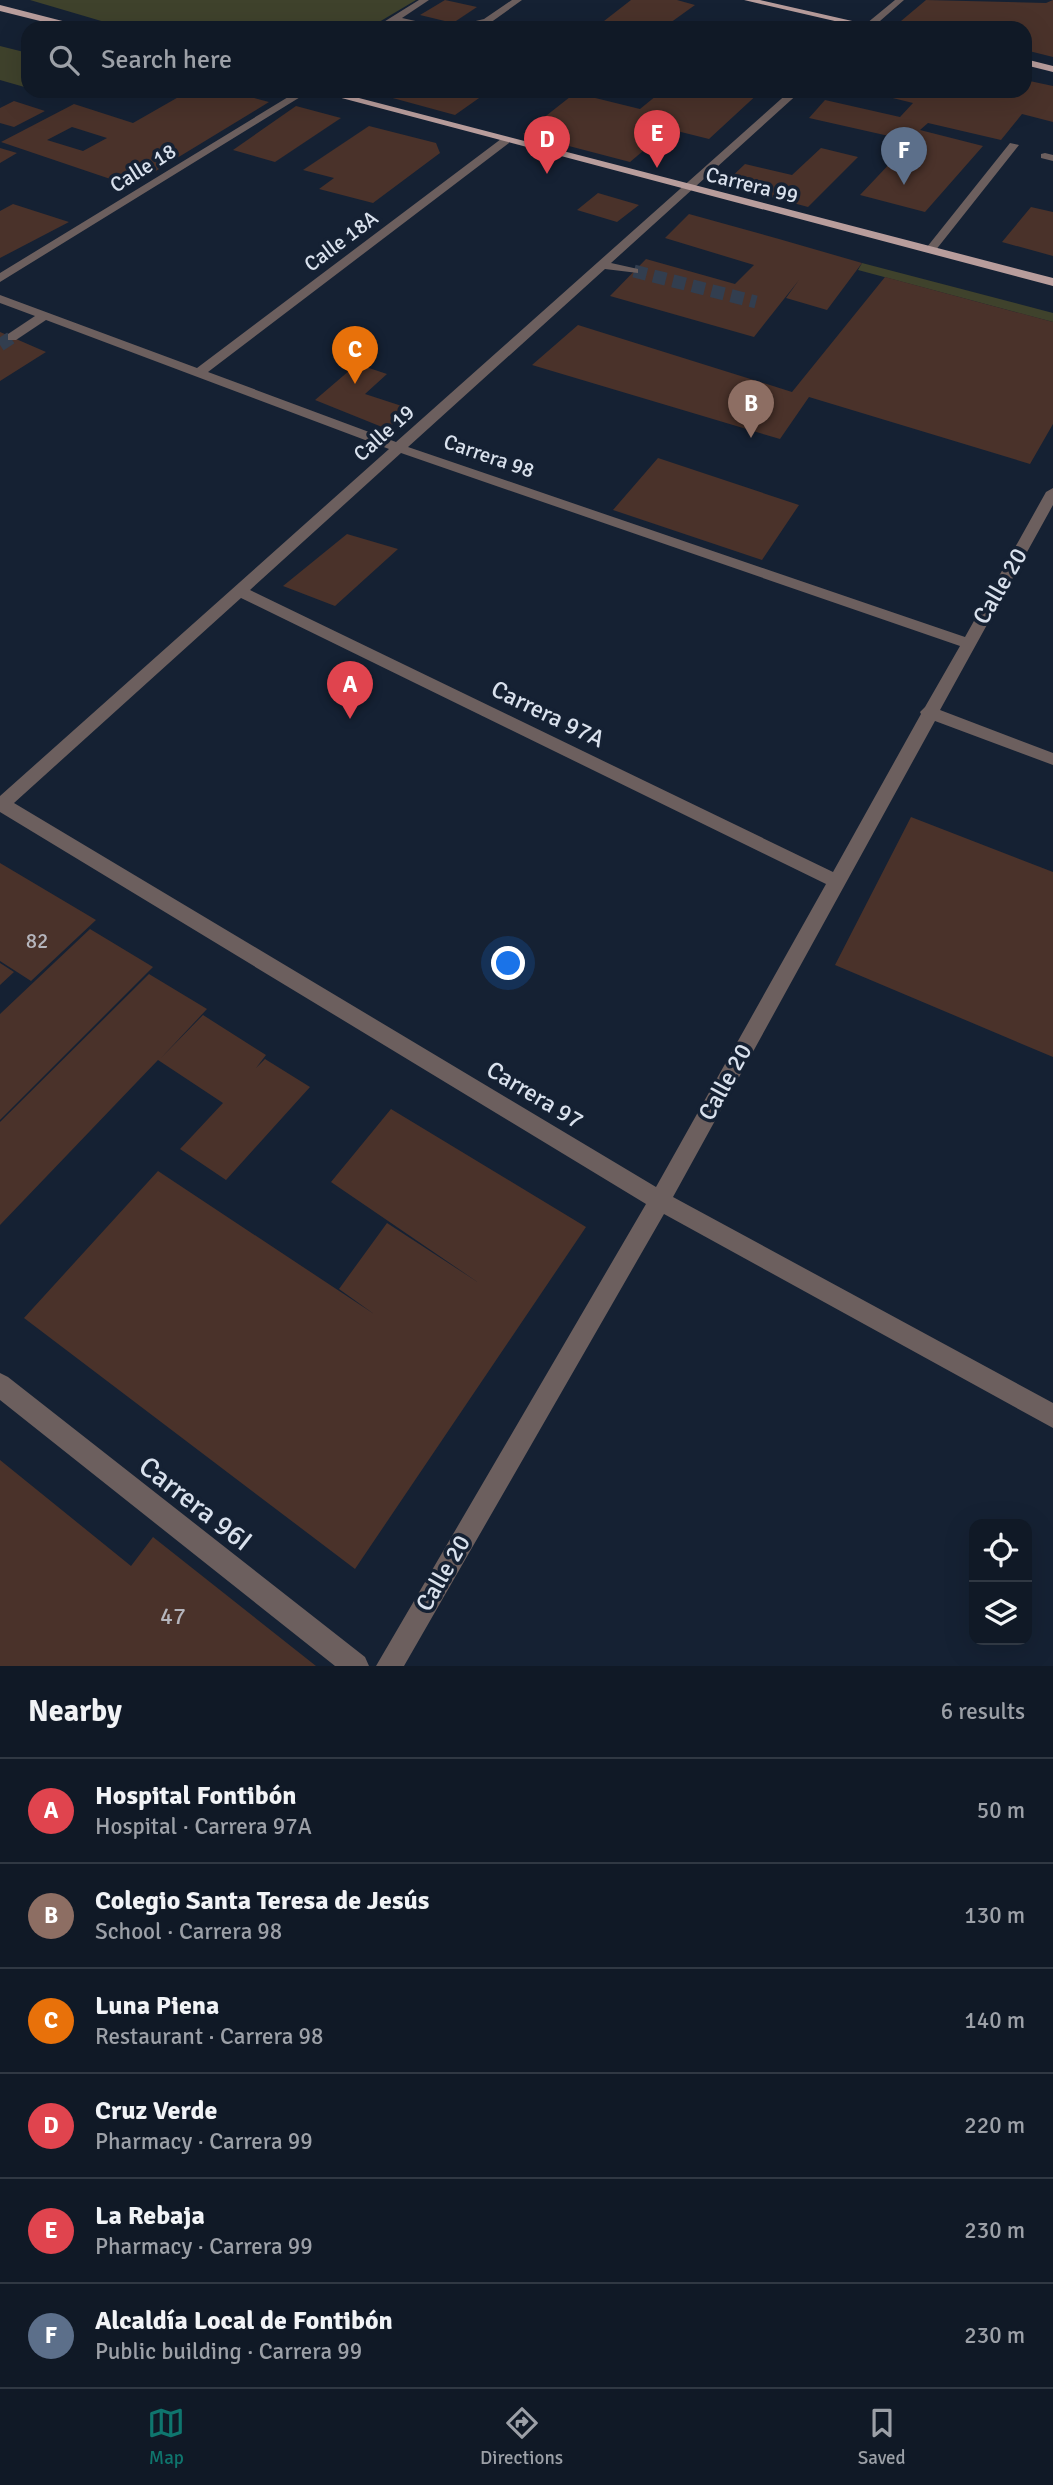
<!DOCTYPE html>
<html lang="en">
<head>
<meta charset="utf-8">
<style>
	body { margin:0; font-family:Signika,sans-serif; background:#1e2632; color:#f1f3f6 }
	.controls { position:absolute; right:21px; bottom:21px; display:grid; overflow:hidden; border-radius:14px; box-shadow:0 7px 28px #0002 }
	.controls button { width:63px; height:63px; display:grid; place-items:center; padding:0; border:0; border-bottom:2px solid #303843; background:#101926; color:#f1f3f6; font:35px sans-serif }
	.you { position:absolute; left:509px; top:964px; width:24px; height:24px; margin:-18px; border:5px solid #fff; border-radius:50%; background:#1a73e8; box-shadow:0 0 0 10px #1a73e833 }
	.badge { display:grid; place-items:center; width:46px; height:46px; border-radius:50%; background:#0f766e; color:#fff; font-size:23px; font-weight:700 }
	.pin { position:absolute; translate:-50% -58px; filter:drop-shadow(0 2px 4px #0008) }
	.pin::after { content:''; position:absolute; top:37px; width:24px; height:21px; background:inherit; clip-path:polygon(0 0,100% 0,50% 100%) }
	.list { margin:0; padding:0; list-style:none }
	h2 { display:flex; justify-content:space-between; align-items:center; height:91px; margin:0; padding:0 28px; font-size:30px }
	h2 small { font-size:23px; font-weight:400; color:#9ca0a7 }
	.list li { display:grid; grid-template-columns:46px 1fr auto; gap:21px; align-items:center; box-sizing:border-box; height:105px; padding:0 28px; border-top:2px solid #303843 }
	.list b { display:block; font-size:26px; white-space:nowrap }
	.list p { margin:0; font-size:23px; white-space:nowrap; color:#9ca0a7 }
	.list em { font-size:23px; font-style:normal; color:#9ca0a7 }
	.icon { flex:none; width:38px; height:38px; fill:none; stroke:currentColor; stroke-width:2; stroke-linecap:round; stroke-linejoin:round }
	.map { position:relative; flex:none; width:1053px; height:1666px; overflow:hidden }
	.search { position:absolute; background:#101926; box-shadow:0 7px 28px #0002; left:21px; right:21px; top:21px; height:77px; display:flex; align-items:center; gap:18px; box-sizing:border-box; padding:0 24px; border-radius:21px; color:#9ca0a7; font-size:26px }
	.sheet { height:721px; background:#101926 }
	nav { display:flex; justify-content:space-around; align-items:center; box-sizing:border-box; height:98px; border-top:2px solid #303843; background:#101926; font-size:19px; color:#9ca0a7 }
	nav a { display:grid; justify-items:center; gap:4px }
	nav .on { color:#0f766e }
	.map>svg:first-child { display:block }
</style>
</head>
<body>
<div class="map">
<svg width="1053" height="1666" viewBox="0 0 1053 1666">
	<rect width="100%" height="100%" fill="#152133"/>
	<path fill="#3f422c" d="M30,0H416L369,28H125Z
		M0,46L28,53V88L0,80Z
		M862,263L1053,313V322L858,270Z"/>
	<path fill="#4a322a" fill-rule="evenodd" d="M445,0L477,7L453,23L420,15Z
		M631,0H677L695,5L663,28H595Z
		M926,0L1046,3L1053,0V57L1025,50V28H933L901,21Z
		M1025,80L1053,86V122L1022,114L1001,140L928,123L920,130L983,146L925,212L860,195L911,141L809,118L825,100L900,117L913,103L864,91H1025Z
		M189,91H229L269,102L131,186L1,142L74,104L133,123ZM72,127L107,138L83,151L47,140Z
		M367,91H489L455,115Z
		M662,91H761L709,139L669,129L630,162L523,134L575,93L640,109Z
		M14,101L45,111L14,127L0,123V108Z
		M296,106L341,118L275,162L233,150Z
		M369,126L436,143L440,153L373,203L319,189L334,178L303,170Z
		M0,148L17,153L0,163Z
		M821,148L858,157L808,207L724,184L745,164L792,175Z
		M598,193L639,205L617,222L577,210Z
		M13,204L69,222L0,258V211Z
		M1031,207L1053,212V256L1002,242Z
		M689,214L779,239L862,263L827,310L786,298L799,280L754,337L610,296L646,259L735,284L754,265L665,238Z
		M885,277L1053,322V424L1030,464L809,397L780,439L532,365L578,325L792,392Z
		M0,332L46,352L0,381Z
		M357,364L387,374L365,394L411,409L387,429L315,400Z
		M658,458L799,505L762,560L613,510Z
		M347,534L398,549L335,606L283,586Z
		M911,817L1053,872V1057L835,965Z
		M0,863L96,920L31,981L0,961Z
		M90,929L153,967L0,1120V1014Z
		M0,963L14,972L0,985Z
		M149,974L207,1009L160,1059L203,1015L266,1055L256,1068L265,1059L310,1087L226,1180L180,1149L223,1103L158,1060L0,1225V1122Z
		M391,1109L586,1227L355,1569L24,1318L158,1171L374,1314L339,1289L387,1223L479,1283L331,1182Z
		M0,1460L131,1566L153,1537L316,1666H0Z"/>
	<g fill="none" stroke-linecap="round" stroke-linejoin="round">
		<path stroke="#323e4f" stroke-width="13" stroke-dasharray="13 7" stroke-linecap="butt" d="M634,271L756,302
			M0,345L12,337"/>
		<path fill="#6c5f5e" fill-rule="evenodd" d="M419,0H429L402,18L447,28H427L395,22L385,28H374Z
			M512,0H522L490,23L447,28L484,19Z
			M895,0H904L872,28H861Z
			M298,91H310L0,282V273Z
			M790,91H801L611,263L638,269V273L605,269L408,447L965,637L1046,492L1053,488V505L940,710L1053,753V765L935,721L673,1197L1053,1403V1428L664,1214L404,1666H376L646,1204L0,812V796L389,449L46,320L16,340H8V334L35,316L0,303V295L197,368L501,139H509V143L208,372L396,442ZM401,453L960,646L925,707L920,712L921,714L833,872L250,590ZM241,598L826,884L656,1187L14,803Z
			M1010,143L1019,145L935,251H927V247Z
			M1045,153L1053,155V161L1041,158V154Z
			M0,1373L8,1377L365,1657L369,1666H335L0,1400Z"/>
		<path fill="#b89d9c" fill-rule="evenodd" d="M744,0H760L883,28H865Z
			M0,5L82,26L84,28H68L0,11Z
			M1025,59L1053,66V72L1025,65Z
			M315,91H332L1053,278V286Z"/>
	</g>
	<g text-anchor="middle" stroke-width="7" stroke-linejoin="round" paint-order="stroke">
		<g font-size="21" fill="#d9e1ed" stroke="#152133">
			<text transform="translate(143 168) rotate(-32)" y="7">Calle 18</text>
			<text transform="translate(752 185) rotate(14)" y="7">Carrera 99</text>
			<text transform="translate(341 241) rotate(-37)" y="7">Calle 18A</text>
			<text transform="translate(384 433) rotate(-42)" y="7">Calle 19</text>
			<text transform="translate(489 456) rotate(19)" y="7">Carrera 98</text>
		</g>
		<g font-size="21" fill="#b5b5bc">
			<text x="37" y="948">82</text>
		</g>
		<g font-size="24" fill="#d9e1ed" stroke="#152133">
			<text transform="translate(1000 586) rotate(-60)" y="8">Calle 20</text>
			<text transform="translate(548 714) rotate(26)" y="8">Carrera 97A</text>
			<text transform="translate(725 1082) rotate(-61)" y="8">Calle 20</text>
			<text transform="translate(535 1095) rotate(31)" y="8">Carrera 97</text>
			<text transform="translate(443 1573) rotate(-60)" y="8">Calle 20</text>
		</g>
		<g font-size="24" fill="#b5b5bc">
			<text x="173" y="1624">47</text>
		</g>
		<g font-size="28" fill="#d9e1ed" stroke="#152133">
			<text transform="translate(196 1503) rotate(38)" y="10">Carrera 96I</text>
		</g>
	</g>
</svg>
<div class="controls">
<button><svg class="icon" aria-label="locate" viewBox="0 0 24 24"><circle cx="12" cy="12" r="6"/><path d="M12 2v4M12 18v4M2 12h4M18 12h4"/></svg></button>
<button><svg class="icon" aria-label="layers" viewBox="0 0 24 24"><path d="M12 4l9 5-9 5-9-5zM3 14l9 5 9-5"/></svg></button>
</div>
<div class="you"></div>
<div class="pin badge" style="left:350px;top:719px;background:#e0444e">A</div>
<div class="pin badge" style="left:751px;top:438px;background:#8d6e63">B</div>
<div class="pin badge" style="left:355px;top:384px;background:#e8710a">C</div>
<div class="pin badge" style="left:547px;top:174px;background:#e0444e">D</div>
<div class="pin badge" style="left:657px;top:168px;background:#e0444e">E</div>
<div class="pin badge" style="left:904px;top:185px;background:#5c6f8a">F</div>
<div class="search"><svg class="icon" aria-label="search" viewBox="0 0 24 24"><circle cx="10" cy="10" r="6"/><path d="M15 15l6 6"/></svg>Search here</div>
</div>
<section class="sheet">
<h2>Nearby<small>6 results</small></h2>
<ul class="list">
<li><span class="badge" style="background:#e0444e">A</span><div><b>Hospital Fontibón</b><p>Hospital · Carrera 97A</p></div><em>50 m</em></li>
<li><span class="badge" style="background:#8d6e63">B</span><div><b>Colegio Santa Teresa de Jesús</b><p>School · Carrera 98</p></div><em>130 m</em></li>
<li><span class="badge" style="background:#e8710a">C</span><div><b>Luna Piena</b><p>Restaurant · Carrera 98</p></div><em>140 m</em></li>
<li><span class="badge" style="background:#e0444e">D</span><div><b>Cruz Verde</b><p>Pharmacy · Carrera 99</p></div><em>220 m</em></li>
<li><span class="badge" style="background:#e0444e">E</span><div><b>La Rebaja</b><p>Pharmacy · Carrera 99</p></div><em>230 m</em></li>
<li><span class="badge" style="background:#5c6f8a">F</span><div><b>Alcaldía Local de Fontibón</b><p>Public building · Carrera 99</p></div><em>230 m</em></li>
</ul>
</section>
<nav>
<a class="on"><svg class="icon" aria-label="map" viewBox="0 0 24 24"><path d="M3 6l6-2 6 2 6-2v14l-6 2-6-2-6 2zM9 4v14M15 6v14"/></svg>Map</a>
<a><svg class="icon" aria-label="directions" viewBox="0 0 24 24"><path d="M12 3l9 9-9 9-9-9zM9 14v-3h6M13 9l2 2-2 2"/></svg>Directions</a>
<a><svg class="icon" aria-label="saved" viewBox="0 0 24 24"><path d="M7 4h10v16l-5-4-5 4z"/></svg>Saved</a>
</nav>
</body>
</html>
